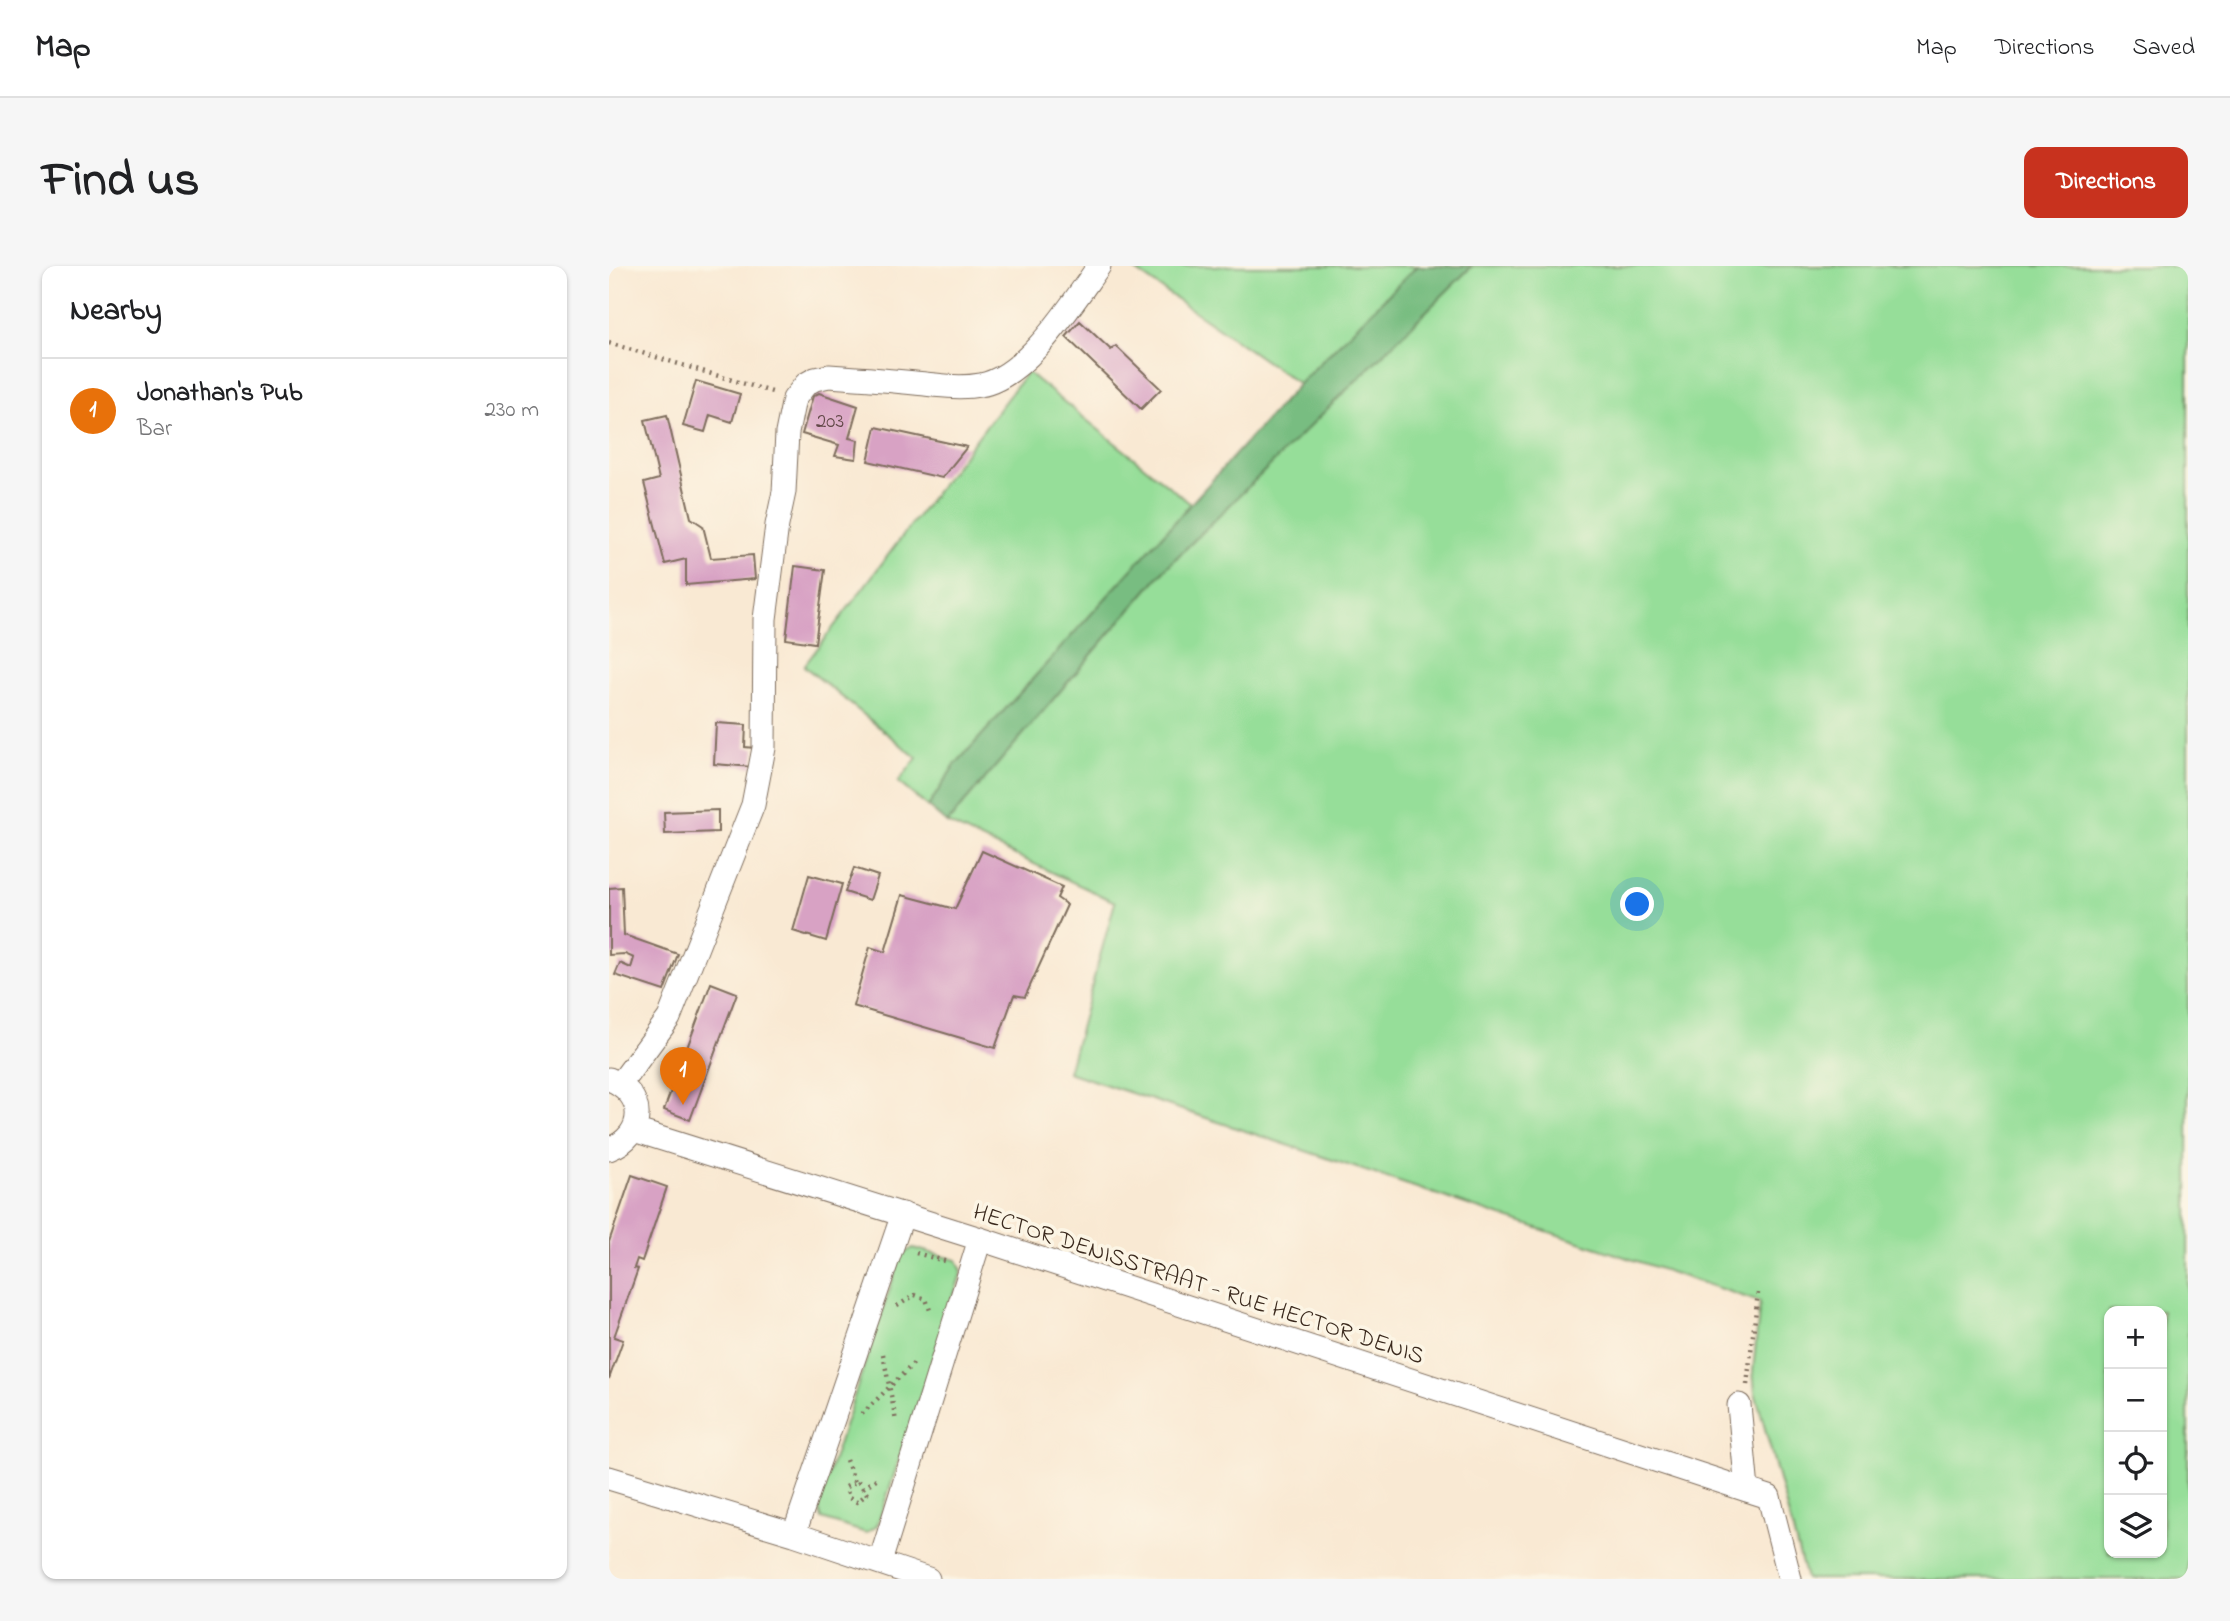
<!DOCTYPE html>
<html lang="en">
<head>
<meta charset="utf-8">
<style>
	body { margin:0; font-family:"Indie Flower",sans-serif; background:#f6f6f6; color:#202124 }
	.controls { position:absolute; right:21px; bottom:21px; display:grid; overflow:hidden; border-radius:14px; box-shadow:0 2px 5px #0004 }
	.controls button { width:63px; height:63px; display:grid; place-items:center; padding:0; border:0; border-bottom:2px solid #e0e0e0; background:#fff; color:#202124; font:35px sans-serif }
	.you { position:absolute; left:1029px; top:639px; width:24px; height:24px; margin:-18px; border:5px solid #fff; border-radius:50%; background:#1a73e8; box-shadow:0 0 0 10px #1a73e833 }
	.badge { display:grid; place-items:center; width:46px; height:46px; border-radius:50%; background:#c8321e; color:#fff; font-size:23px; font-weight:700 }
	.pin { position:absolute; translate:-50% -58px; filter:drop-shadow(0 2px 4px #0008) }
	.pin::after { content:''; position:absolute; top:37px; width:24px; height:21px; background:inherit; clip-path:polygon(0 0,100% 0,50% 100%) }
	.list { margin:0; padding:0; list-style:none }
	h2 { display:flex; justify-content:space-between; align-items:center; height:91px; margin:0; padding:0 28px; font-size:30px }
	h2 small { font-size:23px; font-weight:400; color:#757577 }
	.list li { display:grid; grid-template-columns:46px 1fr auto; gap:21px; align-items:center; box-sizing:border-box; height:105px; padding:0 28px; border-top:2px solid #e0e0e0 }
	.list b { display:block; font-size:26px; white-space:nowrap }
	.list p { margin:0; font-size:23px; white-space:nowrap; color:#757577 }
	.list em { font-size:23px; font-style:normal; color:#757577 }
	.icon { flex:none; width:38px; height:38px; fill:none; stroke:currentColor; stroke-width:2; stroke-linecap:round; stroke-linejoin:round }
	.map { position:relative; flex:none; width:1579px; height:1313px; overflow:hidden; border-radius:14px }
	header { display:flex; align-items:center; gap:42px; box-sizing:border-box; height:98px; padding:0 35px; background:#fff; border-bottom:2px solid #e0e0e0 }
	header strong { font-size:33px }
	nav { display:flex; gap:38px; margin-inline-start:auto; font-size:24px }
	.intro { display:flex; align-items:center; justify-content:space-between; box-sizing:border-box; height:168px; padding:0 42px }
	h1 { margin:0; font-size:49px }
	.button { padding:18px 32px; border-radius:14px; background:#c8321e; color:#fff; font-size:24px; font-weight:700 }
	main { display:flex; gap:42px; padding:0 42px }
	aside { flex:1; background:#fff; border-radius:14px; box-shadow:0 2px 5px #0004 }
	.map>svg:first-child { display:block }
</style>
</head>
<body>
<header>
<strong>Map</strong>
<nav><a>Map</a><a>Directions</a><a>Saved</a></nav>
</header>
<div class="intro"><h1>Find us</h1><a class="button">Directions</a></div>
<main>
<aside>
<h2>Nearby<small></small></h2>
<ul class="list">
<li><span class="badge" style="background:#e8710a">1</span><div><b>Jonathan's Pub</b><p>Bar</p></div><em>230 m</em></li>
</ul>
</aside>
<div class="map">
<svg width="1579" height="1313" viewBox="0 0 1579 1313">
	<rect width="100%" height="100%" fill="#fcf5e5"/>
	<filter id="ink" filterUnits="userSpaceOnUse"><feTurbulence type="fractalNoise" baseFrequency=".0143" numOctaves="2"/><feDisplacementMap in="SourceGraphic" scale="14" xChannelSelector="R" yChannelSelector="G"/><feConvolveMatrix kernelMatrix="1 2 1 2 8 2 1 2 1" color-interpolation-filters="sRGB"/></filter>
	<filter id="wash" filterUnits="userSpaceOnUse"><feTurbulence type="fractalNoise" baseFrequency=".00686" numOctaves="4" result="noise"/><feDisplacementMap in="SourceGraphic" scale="28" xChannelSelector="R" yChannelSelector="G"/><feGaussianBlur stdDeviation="1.57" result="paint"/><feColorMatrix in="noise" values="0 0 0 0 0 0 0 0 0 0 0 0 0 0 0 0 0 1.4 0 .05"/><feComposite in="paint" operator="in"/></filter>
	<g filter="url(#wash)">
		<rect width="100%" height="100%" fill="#f9e9d3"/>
		<path fill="#96de99" stroke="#68845c" stroke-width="2" fill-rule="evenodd" d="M520,0H808L690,118Z
			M863,0H1579V1313H1197L1146,1126L1144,1105L1151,1036L459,806L506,636L338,557L555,304ZM1500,1045H1553V1287H1500Z
			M418,106L582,238L345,500L319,541L289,516L308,492L195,400Z
			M304,982L348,994L353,1005L268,1260L257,1267L213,1253L209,1239L292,989Z"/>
		<path fill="#78bd81" stroke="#5a7450" stroke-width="2" d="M808,0H863L555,304L338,557L319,541L345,500L690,118Z"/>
		<g id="blocks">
			<path fill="#d8a2c4" d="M471,55L502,84L507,80L552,123L532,143L457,71Z
				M87,115L131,128L123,156L101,149L96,166L74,160Z
				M210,127L249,140L240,172L249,174L247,193L226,190L230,179L193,168L204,130Z
				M58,149L82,252L94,260L102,292L144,289L146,313L77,319V293L56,298L35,217L50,213L36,154Z
				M267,161L358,181L333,212L259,195Z
				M186,300L216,304L206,377L177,373Z
				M107,457L137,459L136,481L146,482L144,501L105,498Z
				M109,544V566L56,568L55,546Z
				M373,585L453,621L448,632L458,639L416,731L405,729L386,782L244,740L261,681L276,686L293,629L346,643Z
				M245,602L269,610L261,634L236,626Z
				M200,609L233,618L217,675L184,665Z
				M13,621L15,669L69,688L55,725L6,709L11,697L22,702L25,692L16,688L0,689V622Z
				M102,717L128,727L81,854L55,844Z
				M23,909L58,921L33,995L28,993L25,1002L29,1003L5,1071L14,1074L0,1113V976Z"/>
		</g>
	</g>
	<g filter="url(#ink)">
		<use href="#blocks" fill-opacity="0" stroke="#7e6d5d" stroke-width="2"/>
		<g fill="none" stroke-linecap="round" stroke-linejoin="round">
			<g stroke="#7e6d5d" stroke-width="25">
				<path id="street" d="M0,813C37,827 38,869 0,883
					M12,817L60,752L144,539L155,482L156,353L168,259L175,226L178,167L185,133L197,118L206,113L220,110C249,112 278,114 306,117C327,119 350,123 371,119C417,112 464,36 490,0
					M25,864L371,973L1138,1224
					M1130,1139L1138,1224L1160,1231L1181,1313
					M0,1212L185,1268L319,1313
					M185,1268L294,948
					M271,1296L371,973"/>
			</g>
			<path stroke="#7e6d5d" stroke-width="4.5" stroke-dasharray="2 5" stroke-linecap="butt" d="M0,77L163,126
				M307,987L339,996
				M288,1040L306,1029L317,1033L322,1047
				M274,1088L287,1155
				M1138,1119L1149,1027
				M253,1148L305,1097
				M237,1194L246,1216
				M249,1215L258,1228L248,1236L240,1232L237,1221Z
				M254,1222L270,1211"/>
			<use href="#street" stroke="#fff" stroke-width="23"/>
		</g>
	</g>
	<g text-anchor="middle" stroke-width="7" stroke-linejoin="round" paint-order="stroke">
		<g font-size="21" fill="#624848">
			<text x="221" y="161">203</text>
		</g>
		<g font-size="24" fill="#3b2a1e" stroke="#fcf5e5">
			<text transform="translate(590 1017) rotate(18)" y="8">HECTOR DENISSTRAAT - RUE HECTOR DENIS</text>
		</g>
	</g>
</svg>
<div class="controls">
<button>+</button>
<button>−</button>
<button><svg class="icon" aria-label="locate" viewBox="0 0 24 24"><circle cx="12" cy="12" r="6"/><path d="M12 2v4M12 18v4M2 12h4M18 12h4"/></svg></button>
<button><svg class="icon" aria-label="layers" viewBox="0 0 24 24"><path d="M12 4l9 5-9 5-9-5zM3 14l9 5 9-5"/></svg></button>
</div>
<div class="you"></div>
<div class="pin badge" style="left:74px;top:839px;background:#e8710a">1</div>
</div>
</main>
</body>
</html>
